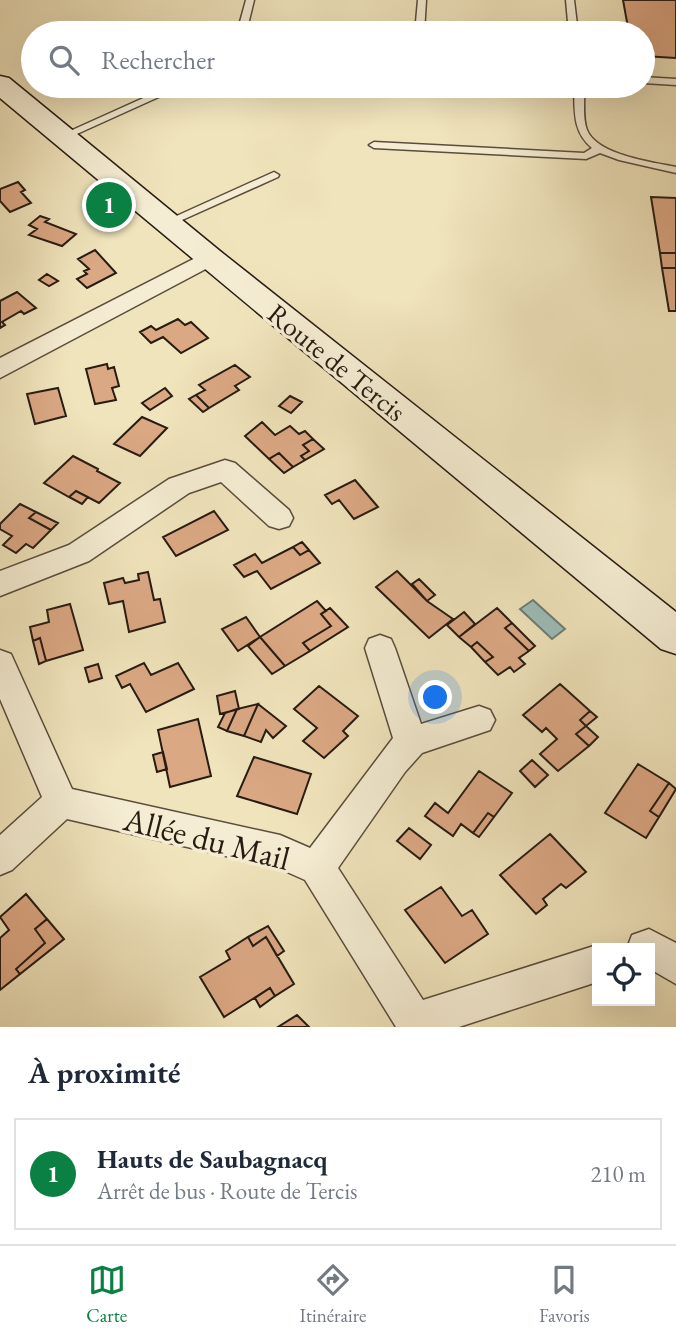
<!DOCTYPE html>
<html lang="fr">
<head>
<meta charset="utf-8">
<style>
	body { margin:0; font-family:"EB Garamond",serif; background:#f2f2f3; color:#1f2937 }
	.controls { position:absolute; right:21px; bottom:21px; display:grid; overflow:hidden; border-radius:0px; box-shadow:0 7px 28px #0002 }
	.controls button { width:63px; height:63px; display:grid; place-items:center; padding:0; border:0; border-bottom:2px solid #e0e1e3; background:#fff; color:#1f2937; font:35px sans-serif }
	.you { position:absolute; left:436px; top:698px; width:24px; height:24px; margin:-18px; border:5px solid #fff; border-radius:50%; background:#1a73e8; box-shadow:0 0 0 10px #1a73e833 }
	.badge { display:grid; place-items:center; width:46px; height:46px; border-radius:50%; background:#0b8043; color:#fff; font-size:23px; font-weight:700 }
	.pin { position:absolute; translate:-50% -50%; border:4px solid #fff; box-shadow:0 2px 7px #0006 }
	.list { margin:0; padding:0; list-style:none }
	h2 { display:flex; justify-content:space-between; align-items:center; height:91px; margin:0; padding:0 28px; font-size:30px }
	h2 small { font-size:23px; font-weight:400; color:#747a83 }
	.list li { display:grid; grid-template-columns:46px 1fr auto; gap:21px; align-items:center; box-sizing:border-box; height:112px; margin:0 14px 14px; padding:0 14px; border:2px solid #e0e1e3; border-radius:0px }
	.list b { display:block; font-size:26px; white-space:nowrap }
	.list p { margin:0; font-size:23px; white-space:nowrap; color:#747a83 }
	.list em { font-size:23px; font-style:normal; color:#747a83 }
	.icon { flex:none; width:38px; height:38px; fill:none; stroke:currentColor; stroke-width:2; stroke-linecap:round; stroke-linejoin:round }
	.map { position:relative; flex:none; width:676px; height:1027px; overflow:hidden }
	.search { position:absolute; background:#fff; box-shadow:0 7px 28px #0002; left:21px; right:21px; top:21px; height:77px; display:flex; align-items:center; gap:18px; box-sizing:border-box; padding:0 24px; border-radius:38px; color:#747a83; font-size:26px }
	.sheet { height:217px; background:#fff }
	nav { display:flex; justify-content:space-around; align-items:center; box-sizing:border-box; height:98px; border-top:2px solid #e0e1e3; background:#fff; font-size:19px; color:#747a83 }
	nav a { display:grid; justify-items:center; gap:4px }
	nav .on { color:#0b8043 }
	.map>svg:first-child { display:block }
</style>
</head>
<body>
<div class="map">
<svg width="676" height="1027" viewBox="0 0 676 1027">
	<rect width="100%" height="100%" fill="#f0e4bc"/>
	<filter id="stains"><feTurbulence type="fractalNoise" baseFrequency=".00286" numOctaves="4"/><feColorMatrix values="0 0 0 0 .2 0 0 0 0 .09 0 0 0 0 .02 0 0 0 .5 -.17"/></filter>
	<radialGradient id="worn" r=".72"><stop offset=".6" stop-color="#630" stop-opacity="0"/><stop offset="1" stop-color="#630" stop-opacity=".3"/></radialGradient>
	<path fill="#9dbdb9" stroke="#6e7c76" stroke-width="2" d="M533,600L565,629L552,639L520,609Z"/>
	<path fill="#dba884" stroke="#271b12" stroke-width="2" d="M623,0H676V58L643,56V33H629Z
		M18,182L25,190L21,192L31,203L10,212L0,201V189Z
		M651,197L676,198V253H660Z
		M40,216L49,219L45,222L76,234L62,246L29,235L37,229L29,225Z
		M95,250L116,273L87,288L77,279L87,274L84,271L89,269L78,259Z
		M660,253H676V268H662Z
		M662,268H676V311H669Z
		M47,274L58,281L49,286L39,280Z
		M17,292L36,308L24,314L21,311L2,322L5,325L0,328V301Z
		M178,319L185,325L191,322L208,338L181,353L163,337L151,343L140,332L151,326L156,330Z
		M107,364L108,369L114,367L119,386L112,388L116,400L95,404L86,369Z
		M235,365L250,377L235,386L239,390L209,408L196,395L205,390L199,385Z
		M58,388L66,416L35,424L27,394Z
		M165,388L172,396L150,410L142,403Z
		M196,395L209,408L203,412L189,399Z
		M290,396L302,402L291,413L279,406Z
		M142,417L167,428L140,456L114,444Z
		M262,422L275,435L290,426L299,434L305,431L313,439L303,445L309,451L301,456L305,460L293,467L279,453L269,459L245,436Z
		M313,439L324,449L305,460L301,456L309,451L303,445Z
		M279,453L293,467L284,473L269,459Z
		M73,456L98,469L97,471L120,483L99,503L76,491L69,497L44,483Z
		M355,480L378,507L354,519L339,500L332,504L325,495Z
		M76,491L88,497L82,504L69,497Z
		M20,504L36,512L29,518L51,530L33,548L26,544L16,553L3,545L12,536L0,529V524Z
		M214,511L228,530L176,556L163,537Z
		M36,512L58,523L51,530L29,518Z
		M302,542L309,550L300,555L293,547Z
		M293,547L300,555L309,550L320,563L271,589L257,571L244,577L234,565L255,554L262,563Z
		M397,571L427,601L453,619L429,638L376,587Z
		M148,572L154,600L160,599L165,622L129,632L123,601L109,604L104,583L123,578L125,583L139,580L138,574Z
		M419,579L435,595L427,601L412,584Z
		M317,601L326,611L321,614L331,626L303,643L310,651L285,666L260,637Z
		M70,604L83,650L46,661L40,638L33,641L30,627L49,622L47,610Z
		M330,608L348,627L310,651L303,643L331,626L321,614Z
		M497,608L512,623L505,628L529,651L519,658L525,664L514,672L510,667L498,675L485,662L493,657L477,642L471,647L459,637Z
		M464,612L475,624L459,637L447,625Z
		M246,617L260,637L238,651L222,629Z
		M512,623L535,646L529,651L505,628Z
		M260,637L285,666L272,674L248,646Z
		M40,638L46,661L39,664L33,641Z
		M477,642L493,657L485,662L471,647Z
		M144,663L151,675L178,663L194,689L146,712L130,684L122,688L116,676Z
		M98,664L102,678L89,682L85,668Z
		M560,684L590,711L580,720L586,726L576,734L589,746L558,771L540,754L557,739L546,728L542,732L523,715Z
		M319,686L358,716L343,731L348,736L324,758L303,741L317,728L294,709Z
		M235,691L239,709L220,714L217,696Z
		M258,704L244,736L227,731L237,709Z
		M258,704L286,726L273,738L266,730L261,742L244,736Z
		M237,709L227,731L218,727L225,713Z
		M590,711L597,717L586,726L580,720Z
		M198,719L211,776L170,787L158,730Z
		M586,726L598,737L589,746L576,734Z
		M163,752L167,769L157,772L153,755Z
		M254,757L311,774L297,814L237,796Z
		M532,760L548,775L535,787L520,771Z
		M638,764L669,783L650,811L659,817L646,838L605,813Z
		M479,771L512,793L494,817L488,813L473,833L461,824L453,836L425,816L435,803L448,813Z
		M669,783L676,789L659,817L650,811Z
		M488,813L494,817L479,837L473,833Z
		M409,828L431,845L420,859L397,841Z
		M550,834L586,872L566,888L561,884L543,899L547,905L536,914L500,875Z
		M441,887L462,916L472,910L488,934L445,963L405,910Z
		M26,894L47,919L35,929L45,943L16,969L20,974L0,990V938L9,930L0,917Z
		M47,919L64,939L20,974L16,969L45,943L35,929Z
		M268,926L284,951L277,956L266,937L253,946L248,937Z
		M248,937L253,946L266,937L294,984L275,996L270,988L224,1017L200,977L230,959L226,951Z
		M270,988L275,996L260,1007L255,998Z
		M297,1015L309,1027H278Z"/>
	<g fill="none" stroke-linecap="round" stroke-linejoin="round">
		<g stroke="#594d3c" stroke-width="3">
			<path id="service" d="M246,0H254L246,33H237Z
				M418,0H426L424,33H415Z
				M566,0H574L578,33H569Z
				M643,77L676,79V85L643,83Z
				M170,86H183L68,138L59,136Z
				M574,86H584C585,100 582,117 587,130C597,155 652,162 676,167V173L619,160L600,153L586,159L374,148L369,145L374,142L584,153L592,148C572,131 575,111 574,86Z
				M274,172L279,175L278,177L171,225H163L161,223Z"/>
		</g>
		<g stroke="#594d3c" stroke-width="3">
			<path id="minor" d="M209,251L217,253L220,258L217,263L0,378V358Z
				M225,460L235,463L289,510L293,518L289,526L279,529L269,526L221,482L189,493L89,561L0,596V571L69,545L169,479Z
				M380,635L391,639L395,648L421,724L479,706L490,710L495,720L490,730L422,753L405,772L338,868L423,1000L597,945L604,948H597V982L459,1027H396L305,880L278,868L67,819L12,870L0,875V835L42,797L0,699V650L11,654L72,789L280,835L310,848L393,738L365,648L369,639Z
				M649,929L676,943V984L650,969V948H627L632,935Z"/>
		</g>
		<g stroke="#271b12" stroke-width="3">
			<path id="secondary" d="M0,76L9,78L220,251L676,612V654L661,649L0,98Z"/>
		</g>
		<use href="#service" fill="#f5edd3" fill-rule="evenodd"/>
		<use href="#minor" fill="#f5edd3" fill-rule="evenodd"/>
		<use href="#secondary" fill="#f5edd3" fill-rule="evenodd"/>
	</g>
	<g text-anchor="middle" stroke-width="7" stroke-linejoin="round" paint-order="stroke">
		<g font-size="28" fill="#271b12" stroke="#f5edd3">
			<text transform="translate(337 362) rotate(39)" y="10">Route de Tercis</text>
		</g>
		<g font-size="33" fill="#271b12" stroke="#f5edd3">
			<text transform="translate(207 838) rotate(14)" y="12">Allée du Mail</text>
		</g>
	</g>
	<rect width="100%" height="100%" filter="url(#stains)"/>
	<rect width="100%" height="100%" fill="url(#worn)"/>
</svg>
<div class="controls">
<button><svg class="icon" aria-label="locate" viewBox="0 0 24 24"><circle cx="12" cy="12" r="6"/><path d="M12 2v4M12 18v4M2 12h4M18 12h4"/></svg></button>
</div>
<div class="you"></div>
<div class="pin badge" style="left:109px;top:205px">1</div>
<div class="search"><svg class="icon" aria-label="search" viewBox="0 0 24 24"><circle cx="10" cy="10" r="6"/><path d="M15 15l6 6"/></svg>Rechercher</div>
</div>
<section class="sheet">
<h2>À proximité<small></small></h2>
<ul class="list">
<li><span class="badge">1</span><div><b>Hauts de Saubagnacq</b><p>Arrêt de bus · Route de Tercis</p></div><em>210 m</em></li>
</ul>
</section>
<nav>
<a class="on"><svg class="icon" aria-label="map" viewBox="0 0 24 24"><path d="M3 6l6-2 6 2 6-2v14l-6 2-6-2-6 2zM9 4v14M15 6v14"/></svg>Carte</a>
<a><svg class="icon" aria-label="directions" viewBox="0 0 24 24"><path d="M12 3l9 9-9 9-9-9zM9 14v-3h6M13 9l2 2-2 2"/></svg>Itinéraire</a>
<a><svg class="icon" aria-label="saved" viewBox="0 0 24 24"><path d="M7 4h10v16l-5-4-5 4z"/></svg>Favoris</a>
</nav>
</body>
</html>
